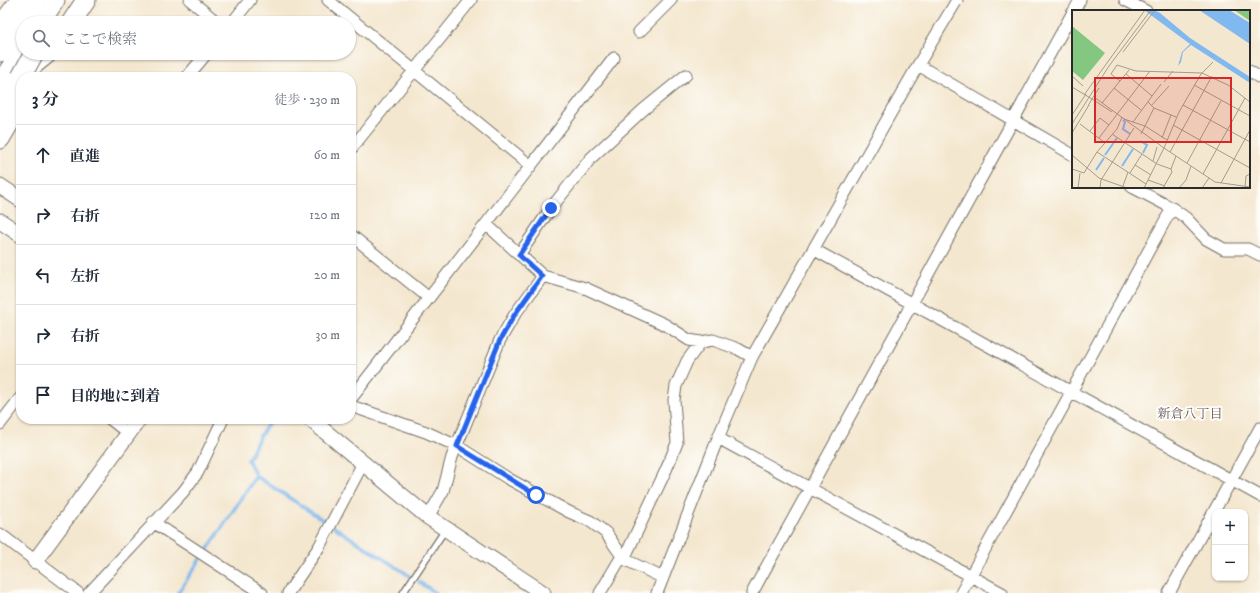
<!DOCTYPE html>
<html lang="ja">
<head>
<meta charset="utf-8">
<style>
	body { margin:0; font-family:"IM FELL DW Pica","Noto Serif JP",serif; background:#f6f6f7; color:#1f2937 }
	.controls { position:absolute; right:12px; bottom:12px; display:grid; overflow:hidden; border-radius:8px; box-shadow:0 1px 3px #0004 }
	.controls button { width:36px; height:36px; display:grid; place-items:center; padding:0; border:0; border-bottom:1px solid #e0e1e3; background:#fff; color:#1f2937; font:20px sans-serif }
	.stop { position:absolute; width:12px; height:12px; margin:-9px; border:3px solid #2563eb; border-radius:50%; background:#fff }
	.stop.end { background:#2563eb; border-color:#fff; box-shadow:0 1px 4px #0008 }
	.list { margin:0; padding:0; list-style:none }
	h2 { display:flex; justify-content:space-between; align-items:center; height:52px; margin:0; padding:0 16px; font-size:17px }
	h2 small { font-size:13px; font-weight:400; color:#747a83 }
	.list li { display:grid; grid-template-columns:26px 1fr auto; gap:12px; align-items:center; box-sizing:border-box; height:60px; padding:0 16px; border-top:1px solid #e0e1e3 }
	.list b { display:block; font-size:15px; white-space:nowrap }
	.list em { font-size:13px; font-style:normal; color:#747a83 }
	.icon { flex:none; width:22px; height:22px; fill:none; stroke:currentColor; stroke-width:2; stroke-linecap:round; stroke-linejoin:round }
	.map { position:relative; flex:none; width:1260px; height:593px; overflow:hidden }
	.search { position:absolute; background:#fff; box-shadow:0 1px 3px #0004; left:16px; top:16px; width:340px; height:44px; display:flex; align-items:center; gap:10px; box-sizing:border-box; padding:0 14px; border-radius:22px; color:#747a83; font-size:15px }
	.panel { position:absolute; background:#fff; box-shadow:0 1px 3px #0004; left:16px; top:72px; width:340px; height:352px; border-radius:16px }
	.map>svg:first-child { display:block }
</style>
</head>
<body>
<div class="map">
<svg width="1260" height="593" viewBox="0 0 1260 593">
	<rect width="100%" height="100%" fill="#fdfcf7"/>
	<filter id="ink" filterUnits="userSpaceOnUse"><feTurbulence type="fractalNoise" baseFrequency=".025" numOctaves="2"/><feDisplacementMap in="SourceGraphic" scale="8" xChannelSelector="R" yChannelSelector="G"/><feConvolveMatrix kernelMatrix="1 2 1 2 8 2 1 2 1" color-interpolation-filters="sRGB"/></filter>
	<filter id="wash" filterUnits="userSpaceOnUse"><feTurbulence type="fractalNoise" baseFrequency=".012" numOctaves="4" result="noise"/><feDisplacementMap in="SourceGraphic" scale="16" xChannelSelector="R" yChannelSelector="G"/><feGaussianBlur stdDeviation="0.9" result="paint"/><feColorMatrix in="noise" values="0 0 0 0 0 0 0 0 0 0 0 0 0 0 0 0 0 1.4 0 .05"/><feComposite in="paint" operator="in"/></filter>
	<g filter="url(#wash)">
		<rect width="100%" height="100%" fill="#f4e7cf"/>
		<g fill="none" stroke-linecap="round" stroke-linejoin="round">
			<path stroke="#80b9f0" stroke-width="3.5" d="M271,419L260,436L248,460L256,476L326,522
				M334,527L410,576
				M208,549L256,476
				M419,582L436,593
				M178,593L201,558"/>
		</g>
	</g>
	<g filter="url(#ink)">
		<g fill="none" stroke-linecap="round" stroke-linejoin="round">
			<g stroke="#716d64" stroke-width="8">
				<path id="lane" d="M403,593L445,530"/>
			</g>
			<g stroke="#716d64" stroke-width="13">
				<path id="street" d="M190,0L218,23
					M328,0L531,166
					M1125,0L1146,11
					M1074,11L1080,0
					M232,23L250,0
					M639,32L671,0
					M918,65L1073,155
					M1249,71L1260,78
					M187,77L207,53
					M351,149L471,0
					M1132,187L1172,208L1186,218L1206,239L1224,249H1248L1260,255
					M486,224L543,276L585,288L666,325L689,340L701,342L713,340L738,349L752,357
					M351,235L429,298
					M813,249L1260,496
					M519,255L551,208L591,158L643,110L686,75
					M351,399L614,58
					M351,406L426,432L457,446L509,479L569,512L590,521L606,533L624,559L663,578
					M110,419L128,433
					M0,424L21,397
					M718,438L1002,593
					M428,517L443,491L452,457L500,340L515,314L543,276
					M153,522L262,593
					M0,534L78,593
					M624,559L666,470L677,443L674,400L676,386L687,361L701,342
					M89,593L183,492L198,472L223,419
					M288,593L319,547L363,463
					M600,593L622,556
					M657,593L718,438L752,357L918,65L957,0
					M752,593L1073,12
					M961,593L1172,208
					M1169,593L1260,428"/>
			</g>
			<g stroke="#716d64" stroke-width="17">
				<path id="secondary" d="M0,186L21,200
					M0,221L21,235
					M310,419L428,517L543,593
					M35,561L139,419"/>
			</g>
			<g stroke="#716d64" stroke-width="21">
				<path id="highway" d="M40,23L55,0
					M71,23L86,0
					M0,27L18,3
					M0,52L34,0
					M0,84L23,49
					M0,92L48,53
					M0,115L18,82
					M0,139L20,105"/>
			</g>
			<use href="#lane" stroke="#fff" stroke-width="5.5"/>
			<use href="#street" stroke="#fff" stroke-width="11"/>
			<use href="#secondary" stroke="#fff" stroke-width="15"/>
			<use href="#highway" stroke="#fff" stroke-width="19"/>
			<g stroke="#716d64" stroke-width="21" stroke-linecap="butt">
				<path id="highway-bridge" d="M21,77L34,53"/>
			</g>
			<use href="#highway-bridge" stroke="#fff" stroke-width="19"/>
		</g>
	</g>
	<g fill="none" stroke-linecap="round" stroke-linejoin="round" filter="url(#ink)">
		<path stroke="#2563eb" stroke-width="5" d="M536,495L457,446L500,340L515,314L542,276L519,255L551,208"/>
	</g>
	<g text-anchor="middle" stroke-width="4" stroke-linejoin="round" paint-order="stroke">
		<g font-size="13" fill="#695861" stroke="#fdfcf7">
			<text x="1190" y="418">新倉八丁目</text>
		</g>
	</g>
	<g transform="translate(1072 10)">
		<rect width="178" height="178" fill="#f4e7cf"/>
		<path d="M162,0H178V11ZM0,16L33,43L11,70L0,61Z" fill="#83c781"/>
		<path d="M72,0H82L88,3L118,28L178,67V73L119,35L111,42L109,52L106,56L110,42L118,34ZM127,0H157L178,13V34Z" fill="#80b9f0"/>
		<path fill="none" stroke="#80b9f0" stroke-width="2" d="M51,110L53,112L51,119L58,124M68,131L75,135L71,143M33,145L45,128M50,156L61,139M24,160L32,148"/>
		<path fill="none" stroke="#a49c8d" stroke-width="1" d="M51,42L83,0M54,64L80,86M0,66L11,76M48,71L39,64L45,55L64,61L130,63L156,75L178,92M92,72L101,61M122,75L178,106M0,77L20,89L27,78M42,78L69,100M12,85L73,0M22,87L92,138L107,102L129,64L141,52M76,92L82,98L104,107M30,93L57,60M111,95L178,132M16,96L20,89L40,102M79,96L97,76M0,105L14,84M52,109L73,116L95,130M61,112L89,74M0,114L37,56L79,0M8,114L32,132M101,115L178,158M18,121L28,108L37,115M0,123L17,95M40,124L85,154L99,159M69,124L82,98M27,128L78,61M90,128L99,105M25,142L74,174M98,142L140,66M0,145L27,168L55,178M81,151L85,137M115,153L149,91M63,155L79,165M0,159L12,163L25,142L45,119L50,107M58,163L70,144M131,164L173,88M76,170L93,176M149,173L178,120M51,176L56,162M173,177L174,166L178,164M6,178L8,163M28,178L29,170L62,118M72,178L92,138L143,172L178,177M91,178L100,162L99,159L104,146M107,178L114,170L119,156M130,178L137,168"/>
		<path fill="#d62828" fill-opacity="0.15" stroke="#d62828" stroke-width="2" d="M23,68H159V132H23Z"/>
		<rect width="178" height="178" fill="none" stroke="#2b2b2b" stroke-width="2"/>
	</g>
</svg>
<div class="controls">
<button>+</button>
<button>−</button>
</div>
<div class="stop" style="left:536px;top:495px"></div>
<div class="stop end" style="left:551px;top:208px"></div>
<div class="search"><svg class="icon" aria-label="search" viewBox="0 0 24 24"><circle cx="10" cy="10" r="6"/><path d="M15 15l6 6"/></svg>ここで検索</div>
<section class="panel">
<h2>3 分<small>徒歩 · 230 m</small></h2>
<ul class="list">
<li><svg class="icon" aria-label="ahead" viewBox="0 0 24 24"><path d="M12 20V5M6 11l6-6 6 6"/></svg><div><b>直進</b></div><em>60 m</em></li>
<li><svg class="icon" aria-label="right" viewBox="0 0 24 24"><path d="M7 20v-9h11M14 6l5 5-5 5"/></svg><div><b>右折</b></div><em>120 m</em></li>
<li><svg class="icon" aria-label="left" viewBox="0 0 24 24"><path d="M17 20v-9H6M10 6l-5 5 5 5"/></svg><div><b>左折</b></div><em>20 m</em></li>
<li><svg class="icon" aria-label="right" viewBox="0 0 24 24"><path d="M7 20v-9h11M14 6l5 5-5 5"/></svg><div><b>右折</b></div><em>30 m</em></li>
<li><svg class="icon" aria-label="arrive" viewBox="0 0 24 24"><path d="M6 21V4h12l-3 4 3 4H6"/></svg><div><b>目的地に到着</b></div></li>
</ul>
</section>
</div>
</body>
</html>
